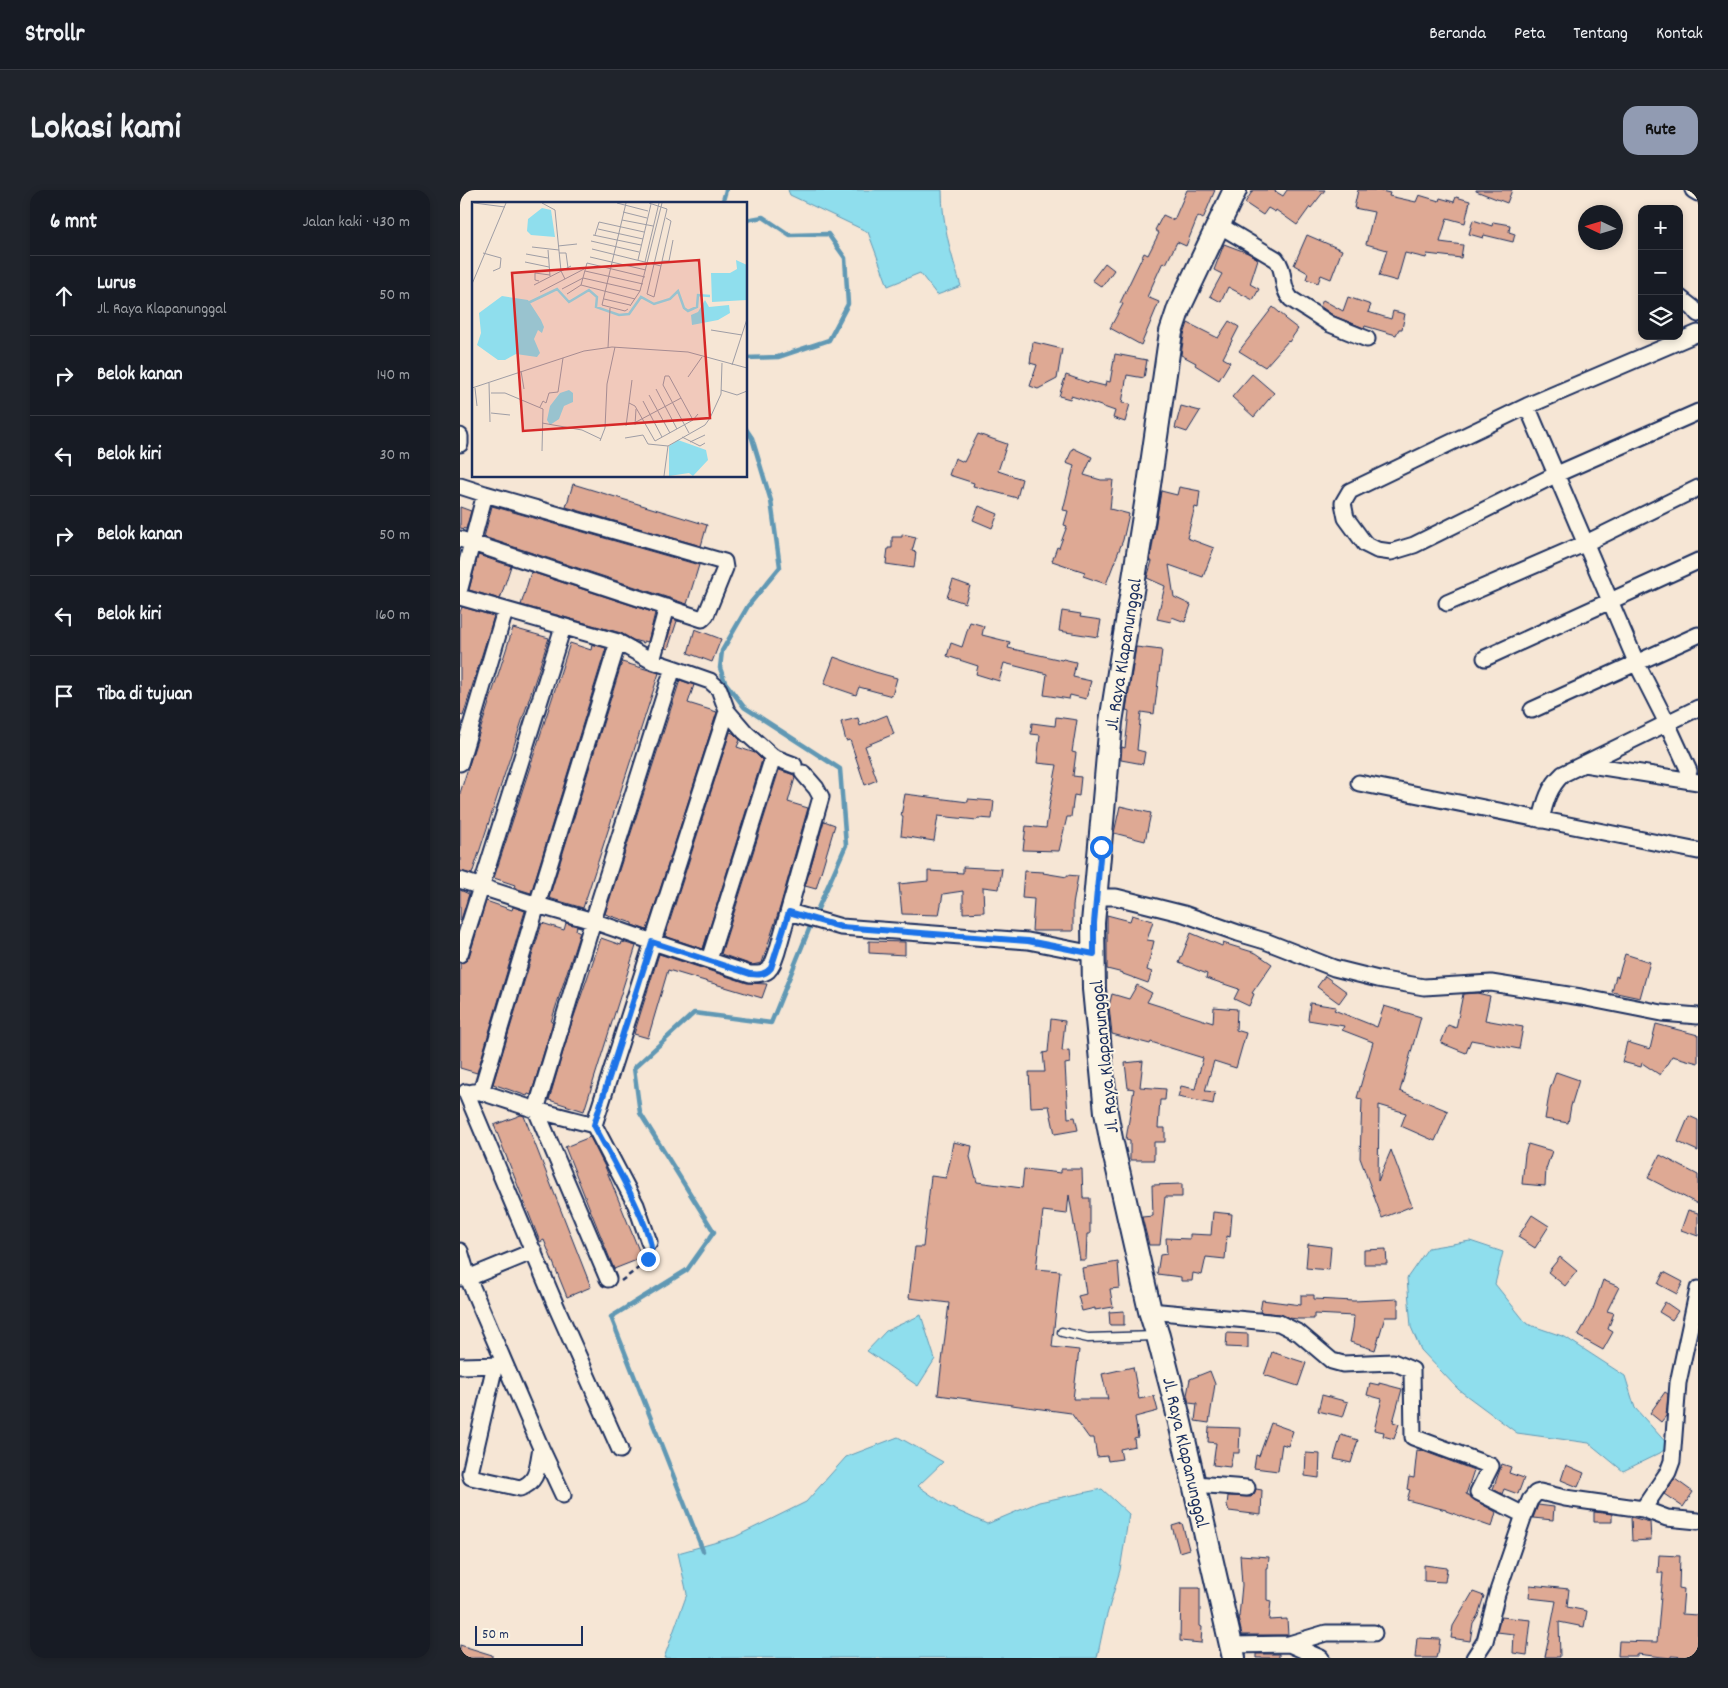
<!DOCTYPE html>
<html lang="id">
<head>
<meta charset="utf-8">
<style>
	body { margin:0; font-family:Dekko,sans-serif; background:#20242c; color:#f1f3f6 }
	.controls { position:absolute; right:15px; top:15px; display:grid; overflow:hidden; border-radius:10px; box-shadow:0 2px 8px #0003 }
	.controls button { width:45px; height:45px; display:grid; place-items:center; padding:0; border:0; border-bottom:1px solid #363941; background:#171b24; color:#f1f3f6; font:25px sans-serif }
	.compass { position:absolute; left:1118px; top:15px; width:45px; height:45px; border-radius:50%; background:#171b24; box-shadow:0 2px 8px #0003; rotate:274deg }
	.scale { position:absolute; left:15px; bottom:12px; width:108px; box-sizing:border-box; padding-left:5px; border:2px solid #1b2f5e; border-top:0; font-size:14px; line-height:18px; white-space:nowrap; color:#1b2f5e; -webkit-text-stroke:4px #fcf5e5; paint-order:stroke }
	.stop { position:absolute; width:15px; height:15px; margin:-11px; border:4px solid #1a73e8; border-radius:50%; background:#fff }
	.stop.end { background:#1a73e8; border-color:#fff; box-shadow:0 1px 5px #0008 }
	.list { margin:0; padding:0; list-style:none }
	h2 { display:flex; justify-content:space-between; align-items:center; height:65px; margin:0; padding:0 20px; font-size:21px }
	h2 small { font-size:16px; font-weight:400; color:#9ea1a6 }
	.list li { display:grid; grid-template-columns:32px 1fr auto; gap:15px; align-items:center; box-sizing:border-box; height:80px; padding:0 20px; border-top:1px solid #363941 }
	.list b { display:block; font-size:19px; white-space:nowrap }
	.list p { margin:0; font-size:16px; white-space:nowrap; color:#9ea1a6 }
	.list em { font-size:16px; font-style:normal; color:#9ea1a6 }
	.icon { flex:none; width:28px; height:28px; fill:none; stroke:currentColor; stroke-width:2; stroke-linecap:round; stroke-linejoin:round }
	.map { position:relative; flex:none; width:1238px; height:1468px; overflow:hidden; border-radius:15px }
	header { display:flex; align-items:center; gap:30px; box-sizing:border-box; height:70px; padding:0 25px; background:#171b24; border-bottom:1px solid #363941 }
	header strong { font-size:24px }
	nav { display:flex; gap:28px; margin-inline-start:auto; font-size:18px }
	.intro { display:flex; align-items:center; justify-content:space-between; box-sizing:border-box; height:120px; padding:0 30px }
	h1 { margin:0; font-size:35px }
	.button { padding:12px 22px; border-radius:15px; background:#919bb2; color:#111; font-size:18px; font-weight:700 }
	main { display:flex; gap:30px; padding:0 30px }
	aside { flex:1; background:#171b24; border-radius:15px; box-shadow:0 2px 8px #0003 }
	.map>svg:first-child { display:block }
</style>
</head>
<body>
<header>
<strong>Strollr</strong>
<nav><a>Beranda</a><a>Peta</a><a>Tentang</a><a>Kontak</a></nav>
</header>
<div class="intro"><h1>Lokasi kami</h1><a class="button">Rute</a></div>
<main>
<aside>
<h2>6 mnt<small>Jalan kaki · 430 m</small></h2>
<ul class="list">
<li><svg class="icon" aria-label="ahead" viewBox="0 0 24 24"><path d="M12 20V5M6 11l6-6 6 6"/></svg><div><b>Lurus</b><p>Jl. Raya Klapanunggal</p></div><em>50 m</em></li>
<li><svg class="icon" aria-label="right" viewBox="0 0 24 24"><path d="M7 20v-9h11M14 6l5 5-5 5"/></svg><div><b>Belok kanan</b></div><em>140 m</em></li>
<li><svg class="icon" aria-label="left" viewBox="0 0 24 24"><path d="M17 20v-9H6M10 6l-5 5 5 5"/></svg><div><b>Belok kiri</b></div><em>30 m</em></li>
<li><svg class="icon" aria-label="right" viewBox="0 0 24 24"><path d="M7 20v-9h11M14 6l5 5-5 5"/></svg><div><b>Belok kanan</b></div><em>50 m</em></li>
<li><svg class="icon" aria-label="left" viewBox="0 0 24 24"><path d="M17 20v-9H6M10 6l-5 5 5 5"/></svg><div><b>Belok kiri</b></div><em>160 m</em></li>
<li><svg class="icon" aria-label="arrive" viewBox="0 0 24 24"><path d="M6 21V4h12l-3 4 3 4H6"/></svg><div><b>Tiba di tujuan</b></div></li>
</ul>
</aside>
<div class="map">
<svg width="1238" height="1468" viewBox="0 0 1238 1468">
	<rect width="100%" height="100%" fill="#f6e6d5"/>
	<filter id="ink" filterUnits="userSpaceOnUse"><feTurbulence type="fractalNoise" baseFrequency=".02" numOctaves="2"/><feDisplacementMap in="SourceGraphic" scale="10" xChannelSelector="R" yChannelSelector="G"/><feConvolveMatrix kernelMatrix="1 2 1 2 8 2 1 2 1" color-interpolation-filters="sRGB"/></filter>
	<g filter="url(#ink)">
		<path fill="#8fdeed" stroke="#6198b4" d="M328,0H482C482,33 491,65 501,96L477,105L460,83L428,96L408,42L330,5Z
			M1010,1051L1043,1062L1035,1094L1067,1134L1105,1147L1165,1186L1175,1218L1209,1256L1200,1263L1163,1281L1129,1253L1057,1243L999,1200L961,1160L951,1137L947,1088L968,1058Z
			M461,1125L475,1169L458,1196L407,1161L426,1141Z
			M438,1247L483,1272L458,1296L487,1316L527,1334L579,1312L642,1299L669,1324L660,1380L644,1435L637,1468H204L227,1404L218,1363L275,1347L346,1312L386,1267Z"/>
		<g fill="none" stroke-linecap="round" stroke-linejoin="round">
			<path stroke="#6198b4" stroke-width="4.5" d="M262,14L266,0
				M286,30L303,27L330,45L368,44L385,68L388,114L369,150L318,167L286,168
				M243,1361L151,1127L227,1080L254,1042L180,923L174,878L234,823L311,833L352,732L386,655L380,579L284,517L265,492L260,478L262,461L288,416L320,377L311,311L292,248L286,239"/>
		</g>
		<path fill="#dea994" stroke="#1b2f5e" d="M727,0H755L743,29L738,26L726,56L717,52L706,74L703,72L687,107L699,112L681,155L650,138L663,114L660,113L684,63L688,65L699,43L695,40L703,25L714,30Z
			M793,0H813L823,6L827,0H865L851,18L850,17L837,35L816,20L815,22L808,18L803,25L785,13Z
			M898,0H917L930,3L929,6L956,12L959,5L979,11L980,8L994,12L996,7L1010,11L1005,33L987,28L980,52L1003,55L1001,68L967,64L966,68L945,63L937,91L919,86L927,60L906,54L914,22L894,18Z
			M1016,0H1052L1047,13L1016,1Z
			M1013,30L1032,36L1033,32L1050,35L1049,42L1055,44L1053,52L1024,45L1023,48L1009,44Z
			M847,45L882,60L871,89L861,85L858,93L846,89L848,83L834,75Z
			M764,54L788,63L798,69L790,94L799,99L793,110L768,97L761,112L750,106L762,84L754,80Z
			M645,73L654,80L642,97L632,90Z
			M888,107L911,115L908,122L931,129L933,121L945,124L942,139H939L936,145L905,136L904,138L874,126L860,116L863,110L883,121Z
			M813,117L826,128L825,129L838,139L829,152L828,151L805,177L779,161Z
			M769,131L779,137L763,168L770,172L759,190L735,175L736,173L721,165L724,145L728,133L758,148Z
			M573,152L602,159L597,189L578,199L570,196L577,175L570,173Z
			M655,164L687,170L684,188L667,185L662,213L670,214L665,232L653,228L655,221L621,209L611,206L610,209L599,206L606,185L629,193V192L645,196L646,191L650,192Z
			M792,184L814,203L794,227L772,207Z
			M721,216L740,221L727,242L715,238Z
			M518,244L547,254L538,281L562,289L557,308L513,296L514,293L489,285L495,268L504,272Z
			M613,258L632,267L624,285L641,290H653L650,319L669,324L663,350L646,394L623,386L625,382L592,371L597,357L599,358L607,336L604,335L608,321L603,320L614,276L606,273Z
			M113,294L247,335L241,356L106,317Z
			M719,297L740,301L738,318L735,317L727,348L754,358L743,387L709,375L714,407L731,415L725,432L712,427L711,432L697,429L705,396L687,388L692,371H690L701,301L717,305Z
			M32,316L239,375L227,414L24,347Z
			M519,316L538,324L532,338L513,330Z
			M0,317L11,321L6,339L0,338Z
			M442,344L456,347L452,361L456,362L454,378L426,374L428,358H432V347H442Z
			M18,365L51,376L40,409L9,400Z
			M71,382L195,423L188,452L184,451V453L173,450L161,443L61,415Z
			M493,390L510,396L505,413L487,407Z
			M2,417L34,426L3,526L0,525V422Z
			M602,421L621,424L620,427L641,430L638,447L599,441Z
			M213,429L222,432L217,431L208,459L205,458Z
			M510,432L524,436L522,445L550,452L548,458L602,470L603,469L616,472L613,487L631,491L626,509L610,505L609,509L584,505L587,484L544,473L539,491L516,484L518,476L487,466L491,453L502,457Z
			M53,438L89,448L12,684L0,681V603Z
			M235,439L261,449L252,472L228,463Z
			M110,453L131,460L132,454L146,458L71,703L58,699L54,697L55,695L34,688Z
			M676,457L702,460L694,524L681,522L677,560L685,562L683,574L661,570L662,557L665,558L669,521L666,520Z
			M374,467L415,482L437,488L432,506L399,497L396,505L364,494Z
			M162,472L199,483L123,718L89,708Z
			M220,490L234,495L228,513L257,522L187,740L172,735V733L145,724Z
			M427,525L434,544L405,556L417,590L405,595L390,550L386,551L381,532L398,528L400,536Z
			M596,527L617,530L612,562L616,563L613,586L621,587L619,606L614,605L611,627H607L599,661L563,660L566,636L586,638L590,611L597,575L577,573L580,545L571,544L572,533L595,536Z
			M270,542L273,543L280,550L277,557L295,563L302,570L243,759L205,746Z
			M319,580L334,585L335,588L328,612L348,618L320,717L302,773L292,775L261,764Z
			M445,604L508,612V609L534,611L532,629L518,628L517,630L478,626L474,651L441,646L443,626H441Z
			M660,616L691,623L685,651L654,643Z
			M364,631L375,635L356,699L345,696Z
			M503,677L542,679L539,699L523,697L524,722L503,723V701L483,704L479,725L442,724L439,694L468,691V681L503,683Z
			M564,681L584,682L583,683L607,687V685L618,686L613,715V741H572L574,709L562,708Z
			M0,700L9,704L0,733Z
			M26,711L52,720L53,717L65,721L17,883L0,878V773L6,771L9,767Z
			M647,725L670,731L672,725L693,731L687,750L694,751L687,780L692,782L688,793L663,784V783L647,779Z
			M82,733L104,740L106,733L117,736L116,740L120,742L91,832H93L71,905L68,904L67,906L33,894Z
			M731,743L762,756L763,753L796,763L812,774L792,803L794,804L789,816L774,809L779,799L746,788L747,784L719,773Z
			M141,748L161,755L162,752L176,756L124,921L89,910L110,838Z
			M409,751L445,752V765L409,763Z
			M199,764L287,793L307,794L302,808L208,780L188,848L174,844Z
			M1165,764L1190,772L1180,808L1152,802L1156,786L1158,787Z
			M865,786L887,802L879,813L857,797Z
			M677,795L692,803L687,812L753,833L754,817L777,819L776,840L786,843L776,878L754,871L745,901L755,902L753,914L718,907L721,896L735,899L743,868L691,852L690,854L652,844L649,816L652,804L669,809Z
			M1017,803L1030,806L1025,830L1063,837L1059,859L1011,850L1006,863L981,853L988,835L996,838L1003,804Z
			M850,813L876,817L874,820L917,837L924,816L961,827L940,901L988,921L975,951L941,936L946,923L919,915L918,991L931,960L952,1016L922,1028L900,968L902,909L897,908L913,852L882,840L884,836L848,830Z
			M591,829L605,831L602,861L609,860L610,873L605,874L608,928L615,927L618,940L595,944L589,916L571,917L569,882H585L583,863L588,862Z
			M1196,834L1238,845V873L1212,866L1200,885L1182,873L1181,877L1162,872L1167,852L1190,859Z
			M683,871L680,897L706,899L705,910H700L698,938H705V952H694V970H670V950L666,949L674,899L668,898L665,873Z
			M1096,882L1119,890L1111,916L1108,933L1085,929L1090,899Z
			M61,925L64,926L131,1097L107,1107L84,1050L80,1052L34,935Z
			M1229,926L1238,930V961L1218,952Z
			M130,947L146,979L182,1068L154,1079L105,957Z
			M493,952L512,956L510,967L517,992L562,998L564,979L601,983V979H622L623,1008H630V1044H627L626,1070H620L609,1005L607,1024L583,1021L576,1079L600,1081L592,1157L619,1160L613,1209H648L642,1184L673,1177L679,1209L694,1206L698,1221L675,1227L678,1247L674,1248L675,1256L660,1259L662,1269L648,1271L647,1266L637,1267L634,1248H629L611,1223L478,1205L489,1113L449,1108L455,1057H463L471,986L486,988L492,963H491Z
			M1068,954L1092,961L1086,979L1085,996L1062,994L1065,964Z
			M1200,965L1238,985V1014L1188,988Z
			M722,994V1007H705L700,1055H689L682,1027L693,1026L692,995Z
			M1228,1020L1238,1023V1046L1221,1040Z
			M753,1022L772,1024L770,1047L767,1046L765,1069L746,1067L742,1085L733,1083L732,1091H721V1087L697,1084L700,1065L707,1064L706,1048L730,1049V1044L751,1045Z
			M1072,1025L1089,1036L1075,1058L1058,1047Z
			M848,1054L871,1057L869,1080L846,1078Z
			M926,1059L927,1074H904V1060Z
			M1100,1067L1117,1081L1105,1096L1088,1082Z
			M658,1072L660,1098L650,1099L653,1117L635,1120V1118L622,1121L618,1106L626,1104L622,1078Z
			M1204,1082L1223,1092L1217,1104L1198,1094Z
			M1143,1090L1159,1097L1147,1121L1154,1123L1148,1139L1153,1142L1143,1160L1118,1146L1133,1119Z
			M841,1105H854V1109L894,1111L938,1109V1127H925L915,1160L890,1152L893,1138L894,1126L854,1124V1129H838L829,1128L820,1124L800,1122L802,1110L841,1115Z
			M1205,1112L1218,1121L1212,1130L1199,1122Z
			M664,1121V1135H650L649,1122Z
			M767,1143L788,1144V1158L766,1157Z
			M812,1162L846,1173L838,1196L804,1185Z
			M750,1181L755,1194L749,1233L735,1231L737,1214L729,1213L727,1205L730,1189Z
			M910,1193L919,1195V1193L942,1199L933,1232L939,1234L934,1249L923,1246L924,1242L914,1240L922,1209L907,1205Z
			M1205,1202L1208,1204L1206,1226L1201,1232L1190,1223Z
			M862,1205L888,1212L883,1227L858,1221Z
			M811,1233L833,1241L828,1256L822,1254L818,1281L794,1278L796,1265L799,1266Z
			M749,1237L780,1238L779,1263H773L770,1277L753,1275L756,1253L748,1252Z
			M881,1245L898,1250L891,1273L874,1269Z
			M957,1260L963,1261L1014,1280L1006,1304L1010,1306L1014,1310L1036,1322L1032,1337L986,1321V1320L947,1310L950,1300L947,1299L949,1287L954,1288Z
			M846,1263L860,1264L859,1288L845,1286Z
			M1042,1274L1051,1277L1049,1283L1064,1288L1058,1304L1044,1299L1042,1304L1033,1299Z
			M1106,1275L1124,1283L1118,1297L1101,1290Z
			M1215,1289L1233,1302L1223,1317L1204,1304Z
			M796,1299L802,1300L801,1325L769,1321L767,1315L768,1306L791,1307L794,1304Z
			M1078,1315L1094,1317L1093,1330L1073,1328Z
			M1134,1322L1152,1324V1332H1134Z
			M1171,1327L1190,1332L1191,1350L1172,1351Z
			M722,1333L729,1359L719,1362L712,1336Z
			M780,1365L809,1367L808,1378H807V1410L811,1411L809,1430L827,1429L828,1445H782L778,1427H779L782,1395Z
			M1199,1365L1220,1366L1219,1398L1224,1399L1222,1424L1238,1425V1468L1211,1466V1468L1177,1464V1466H1158L1159,1451L1197,1452L1203,1383H1198Z
			M964,1375L987,1378L985,1392L964,1391Z
			M1070,1395L1109,1399L1107,1417L1127,1421L1124,1437L1099,1432L1100,1467H1085L1096,1411L1069,1408Z
			M721,1398H740V1436L742,1437L741,1453L720,1451Z
			M1013,1402L1024,1406L1018,1425L1013,1433L1010,1451L991,1448L993,1436Z
			M1041,1427L1071,1430L1067,1465L1053,1463L1054,1444L1037,1442Z
			M957,1448L980,1449L978,1464H977L976,1468H955Z
			M0,1455L32,1465V1468H0Z
			M796,1464H819V1468H796Z"/>
		<g fill="none" stroke-linecap="round" stroke-linejoin="round">
			<g stroke="#1b2f5e" stroke-width="11">
				<path id="lane" d="M602,1142L628,1148L696,1146"/>
			</g>
			<g stroke="#1b2f5e" stroke-width="19">
				<path id="street" d="M1233,0L1238,3
					M759,35L816,69C826,80 820,97 831,109L870,134L907,149
					M1219,107L1233,118L1238,124
					M1238,143L1067,216L890,301L883,313L886,328L905,354L917,360L931,362L954,355L1097,284L1238,222
					M1067,216L1177,474L1207,533L1229,581
					M0,246V254
					M0,296L25,304L264,372L265,378L246,425L242,429L0,349
					M0,398L25,304
					M0,407L158,452L192,471L213,478L133,731L76,920L148,1089
					M987,413L1126,353L1238,298
					M1025,468L1238,371
					M192,471L207,417
					M213,478L250,491L259,499L267,521L285,542L313,567L334,575
					M1072,520L1238,445
					M0,573L45,421
					M1124,574L1238,592
					M899,593L1238,661
					M1081,630C1085,612 1089,597 1103,584L1238,518
					M0,690L77,715L133,731L193,752L290,784C310,785 311,779 317,762L361,607L356,598L343,583
					M636,707H656L724,724L778,743L805,751L874,778L918,789L964,797L1031,793L1121,807L1202,823L1238,826
					M329,722L381,737L568,751L634,764
					M0,764L103,437
					M249,770L313,567
					M6,902L96,1116L160,1260
					M13,902H21L76,920L134,935
					M21,902L77,715L158,452
					M189,1052L176,1015L134,935L267,521
					M0,1061L8,1088L81,1258L103,1305
					M0,1088H8L74,1061
					M690,1121L819,1133L839,1143L872,1171L883,1174L933,1172L952,1180L953,1247L1031,1276L1018,1302L1064,1325
					M35,1175L10,1283L11,1287L60,1298C79,1292 77,1276 81,1258
					M0,1176L43,1175
					M735,1294L787,1298
					M1183,1319L1208,1282L1212,1271L1218,1193L1238,1099
					M829,1454L861,1468
					M771,1455L829,1454L866,1443H914
					M1014,1468L1025,1451L1037,1404L1064,1325L1070,1310L1076,1303L1080,1302L1105,1308L1183,1319L1207,1328L1238,1331"/>
			</g>
			<g stroke="#1b2f5e" stroke-width="26">
				<g id="secondary">
					<path id="s1" d="M774,1468L715,1211L698,1146L690,1121L651,949L646,922L634,799L633,733L651,532L689,295L711,142L719,118L775,0"/>
				</g>
			</g>
			<path stroke="#1b2f5e" stroke-width="2.5" stroke-dasharray="5 4" stroke-linecap="butt" d="M161,1091L184,1074L191,1066"/>
			<use href="#lane" stroke="#fcf5e5" stroke-width="8"/>
			<use href="#street" stroke="#fcf5e5" stroke-width="15"/>
			<use href="#secondary" stroke="#fcf5e5" stroke-width="22"/>
		</g>
	</g>
	<g fill="none" stroke-linecap="round" stroke-linejoin="round" filter="url(#ink)">
		<path stroke="#1a73e8" stroke-width="6" d="M188,1069C190,1066 191,1066 191,1062C194,1041 146,958 134,935L192,752L290,784C299,785 305,785 311,778L329,722L381,737L568,751L634,764V733L641,657"/>
	</g>
	<g text-anchor="middle" stroke-width="4" stroke-linejoin="round" paint-order="stroke">
		<g font-size="19" fill="#1b2f5e" stroke="#fcf5e5">
			<text dy="7" stroke="none"><textPath href="#s1" startOffset="1021">Jl. Raya Klapanunggal</textPath></text>
			<text transform="translate(643 867) rotate(-96)" y="7">Jl. Raya Klapanunggal</text>
			<text transform="translate(727 1262) rotate(77)" y="7">Jl. Raya Klapanunggal</text>
		</g>
	</g>
	<g transform="translate(12 12)">
		<rect width="275" height="275" fill="#f6e6d5"/>
		<path d="M70,6L79,8L83,35L59,33L55,29L56,17ZM264,58L275,63V98L240,100L239,71H258L265,67ZM30,94L56,98L69,118L72,125L70,131L66,128L62,137L68,151L65,155L44,152L33,158H26L5,143L9,131L7,111ZM233,98L237,105L257,103L258,111L246,118L220,123L219,113L226,110ZM97,188L101,191V200L92,204L87,217L78,223L75,218L78,204L88,191ZM206,238L234,248L236,258L221,274L217,271L197,274V244Z" fill="#8fdeed"/>
		<path fill="none" stroke="#8fdeed" stroke-width="2.5" d="M56,101L85,87L97,100L117,88L125,95L124,105L147,113L157,112L169,95L182,102L198,97L206,89L212,106L216,109L225,105L226,93L238,94"/>
		<path fill="none" stroke="#9e9da5" stroke-width="1" d="M2,1L33,5M70,1L83,8L89,69L93,77M145,1L176,9M154,1L130,103L153,109L156,107M177,1L195,7L175,92L182,95L199,19L194,16M151,10L175,16M150,18L181,24M126,27L171,37M121,33L169,43M123,33L127,20L172,30M119,39L167,50M86,44L105,42M60,45L87,48M120,47L189,64M76,48L78,74M11,51L29,56L28,66L21,69M87,51H94L96,66M54,52L76,56M118,55L174,68M166,58L179,2M190,59H197L201,38M53,60L77,65M173,60L187,1M113,69L171,82M67,79L63,78V71L78,73M0,82L34,1M62,83L99,64M109,83L115,61L173,75M90,87L111,76L168,89L190,1M68,90L112,67M95,92L109,83L163,97M132,97L158,103M158,104L168,89M239,128L270,133M136,146L138,106M260,163L275,117M49,169L52,187M216,175L230,155M17,181L18,220M0,186L112,149L140,145L216,150L275,166M3,186L5,204M184,187L205,227M249,188L265,193L275,189M19,191H33L71,207L70,249M177,193L198,231M171,199L190,235M157,201L163,204L183,239L221,218L226,212M68,205L71,199L74,201L77,191L86,190L91,156M19,211L38,213M164,220L209,196M70,221L110,228L129,237M163,223L164,207M154,224L160,178M217,231L191,183L193,174H197L221,218M210,235L228,244L233,241M153,236L171,233L176,242L196,244M128,239L133,226L135,182L143,145M218,240L233,233M192,274L196,244L233,223L238,216L249,192L250,161"/>
		<path fill="#d62828" fill-opacity="0.15" stroke="#d62828" stroke-width="2.5" d="M227,58L238,216L51,229L40,71Z"/>
		<rect width="275" height="275" fill="none" stroke="#1b2f5e" stroke-width="2.5"/>
	</g>
</svg>
<div class="controls">
<button>+</button>
<button>−</button>
<button><svg class="icon" aria-label="layers" viewBox="0 0 24 24"><path d="M12 4l9 5-9 5-9-5zM3 14l9 5 9-5"/></svg></button>
</div>
<svg class="compass" viewBox="-18 -18 36 36"><path d="M0-13l5 13h-10z" fill="#e53935"/><path d="M0 13l5-13h-10z" fill="#9ea1a6"/></svg>
<div class="scale">50 m</div>
<div class="stop" style="left:641px;top:657px"></div>
<div class="stop end" style="left:188px;top:1069px"></div>
</div>
</main>
</body>
</html>
